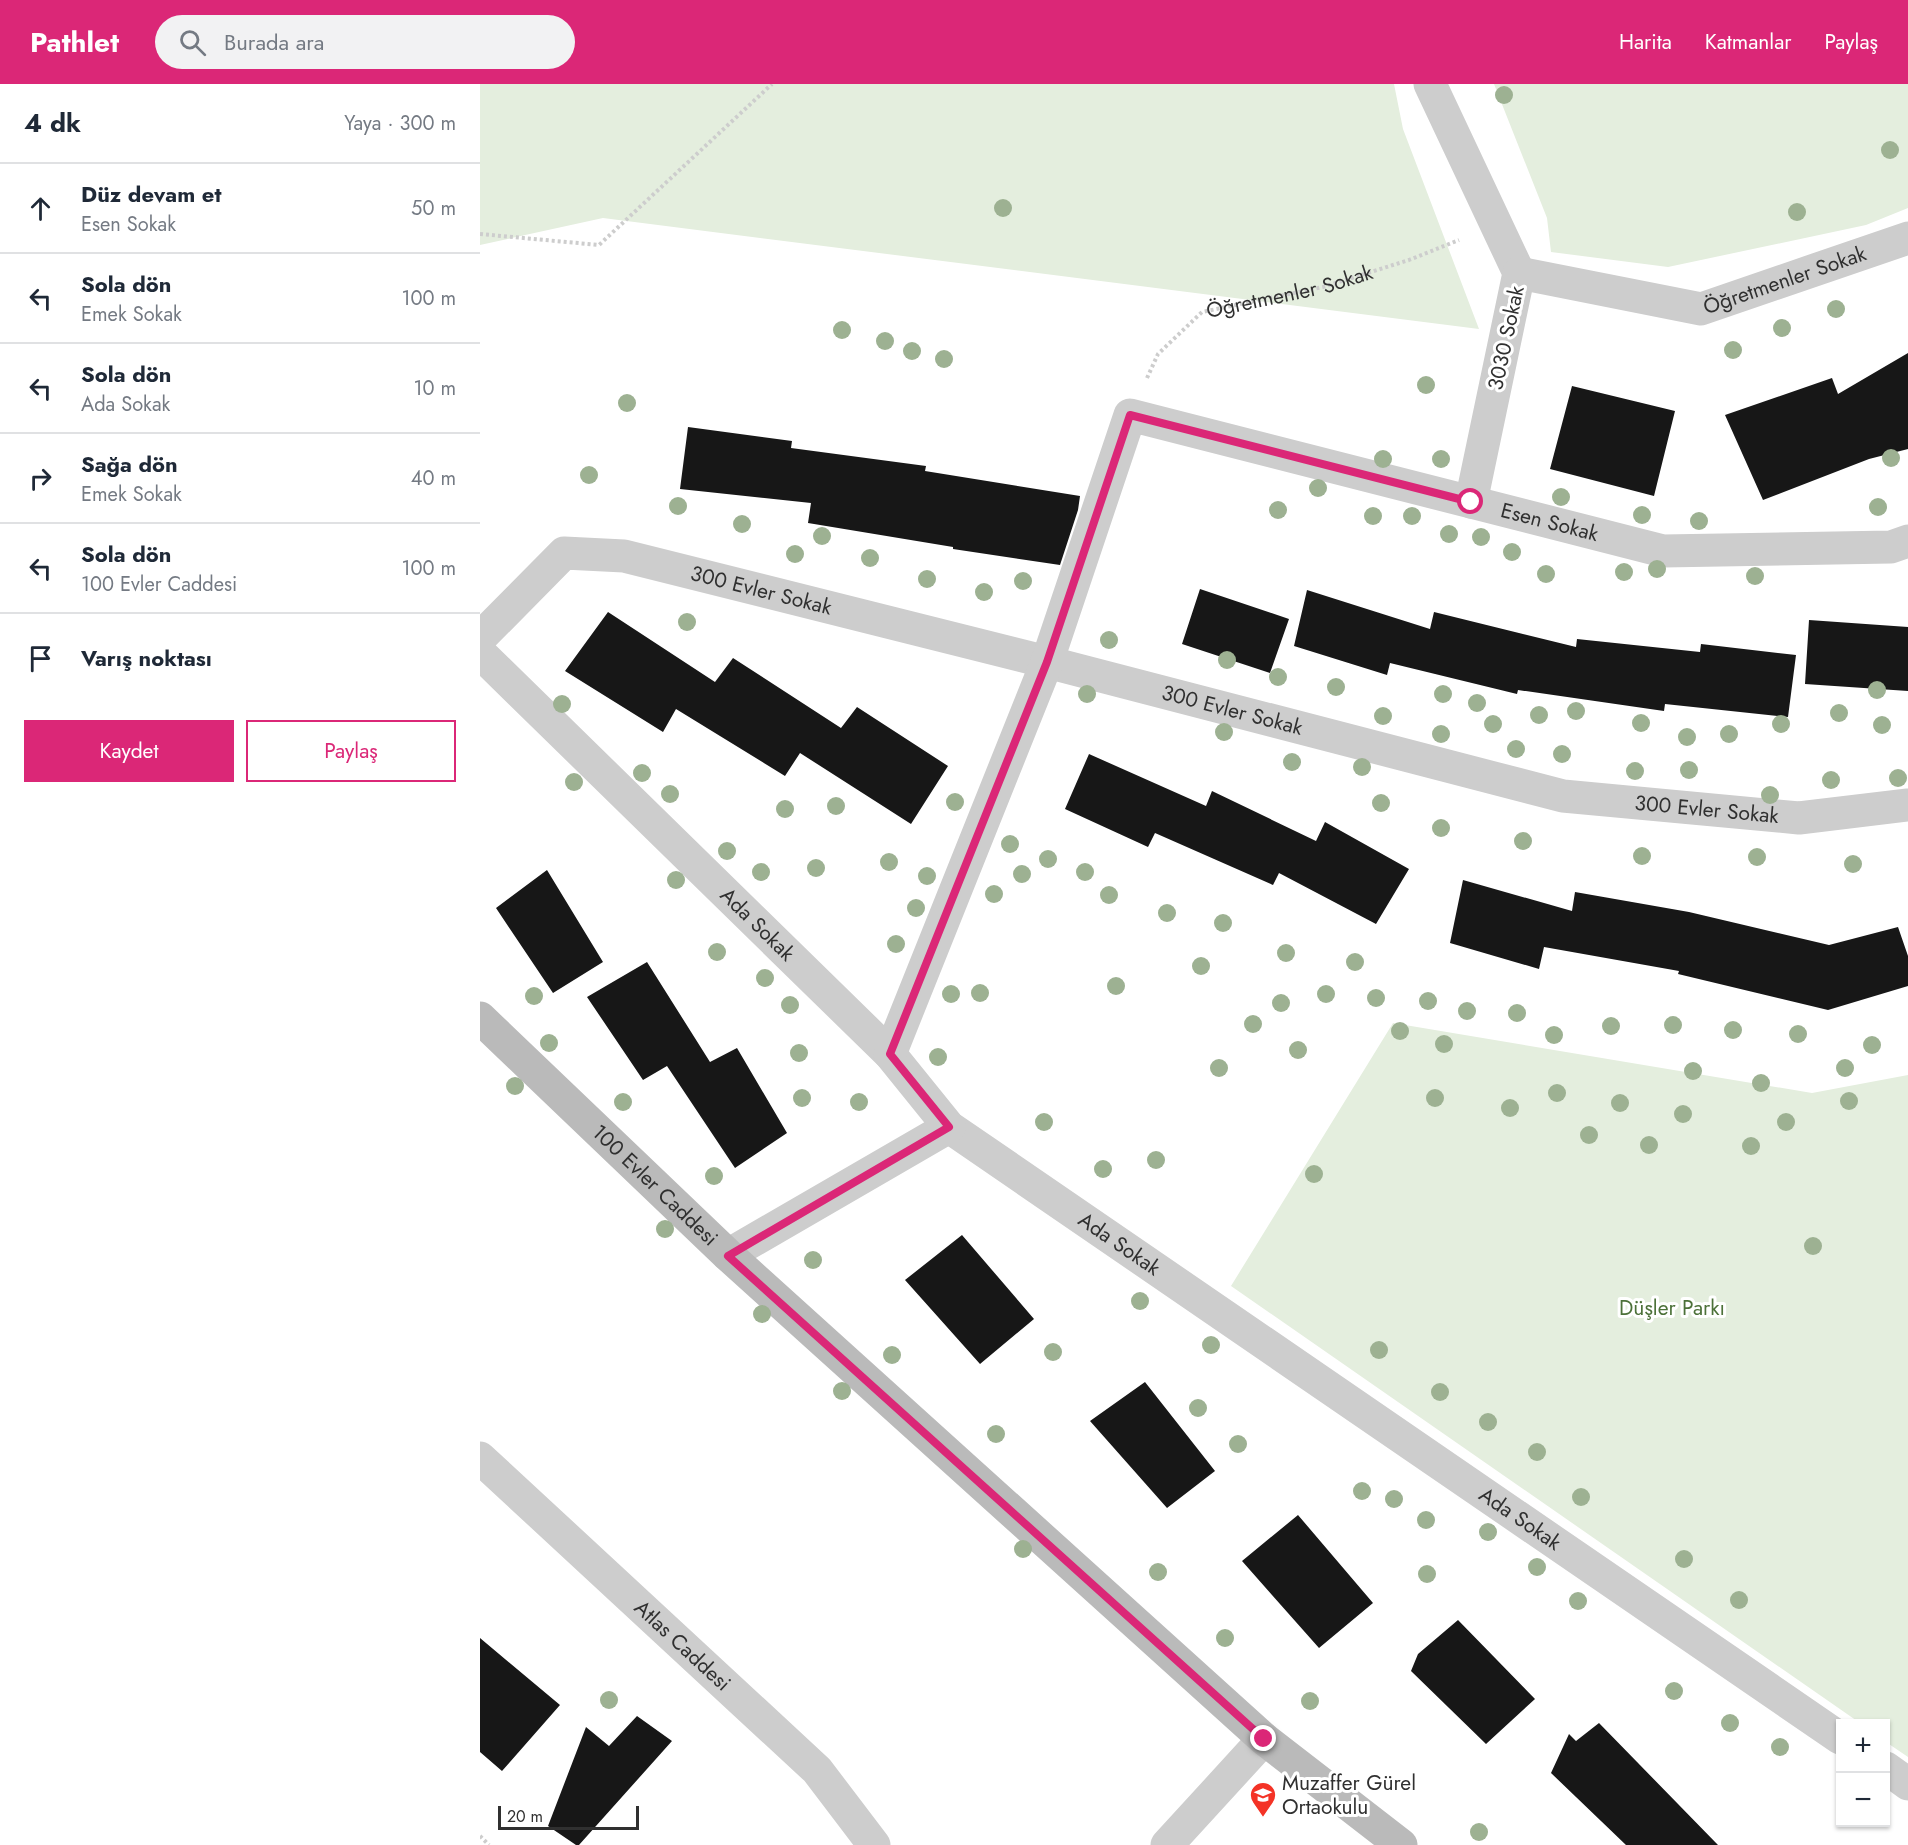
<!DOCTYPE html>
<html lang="tr">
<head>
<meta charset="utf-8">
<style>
	body { margin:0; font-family:Jost,sans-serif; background:#f2f2f3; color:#1f2937 }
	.controls { position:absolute; right:18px; bottom:18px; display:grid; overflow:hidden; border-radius:0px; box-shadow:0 2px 4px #0004 }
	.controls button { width:54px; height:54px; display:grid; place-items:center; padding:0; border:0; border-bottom:2px solid #e0e1e3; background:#fff; color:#1f2937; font:30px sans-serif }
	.scale { position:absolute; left:18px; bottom:15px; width:141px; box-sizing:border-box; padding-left:6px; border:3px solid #303030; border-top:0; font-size:16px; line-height:21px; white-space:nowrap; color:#303030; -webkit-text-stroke:4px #fff; paint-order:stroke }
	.stop { position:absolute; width:18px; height:18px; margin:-14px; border:4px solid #db2777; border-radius:50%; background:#fff }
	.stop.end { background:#db2777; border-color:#fff; box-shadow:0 2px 6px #0008 }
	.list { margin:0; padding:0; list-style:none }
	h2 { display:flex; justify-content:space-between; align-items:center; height:78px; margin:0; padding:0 24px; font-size:26px }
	h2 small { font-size:20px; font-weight:400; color:#747a83 }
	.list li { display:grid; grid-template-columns:39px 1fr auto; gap:18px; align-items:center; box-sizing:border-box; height:90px; padding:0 24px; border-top:2px solid #e0e1e3 }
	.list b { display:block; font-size:22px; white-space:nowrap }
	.list p { margin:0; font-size:20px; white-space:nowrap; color:#747a83 }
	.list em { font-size:20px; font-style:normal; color:#747a83 }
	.actions { display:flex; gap:12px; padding:18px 24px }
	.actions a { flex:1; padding:14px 0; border:2px solid #db2777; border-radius:0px; text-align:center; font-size:21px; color:#db2777 }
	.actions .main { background:#db2777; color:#fff }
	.icon { flex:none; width:33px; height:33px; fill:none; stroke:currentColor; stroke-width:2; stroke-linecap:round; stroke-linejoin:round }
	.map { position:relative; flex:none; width:1428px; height:1761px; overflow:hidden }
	header { display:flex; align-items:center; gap:36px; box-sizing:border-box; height:84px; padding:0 30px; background:#db2777; color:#fff }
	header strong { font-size:28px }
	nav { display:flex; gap:33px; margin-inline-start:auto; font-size:21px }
	.search { width:420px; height:54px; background:#f2f2f3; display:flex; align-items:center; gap:15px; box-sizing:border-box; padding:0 21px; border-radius:33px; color:#747a83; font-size:22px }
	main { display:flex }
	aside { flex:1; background:#fff }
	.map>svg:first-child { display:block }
</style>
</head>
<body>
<header>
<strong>Pathlet</strong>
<div class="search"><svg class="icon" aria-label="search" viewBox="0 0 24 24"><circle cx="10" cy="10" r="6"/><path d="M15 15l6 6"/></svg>Burada ara</div>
<nav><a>Harita</a><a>Katmanlar</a><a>Paylaş</a></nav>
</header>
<main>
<aside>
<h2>4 dk<small>Yaya · 300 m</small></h2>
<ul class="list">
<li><svg class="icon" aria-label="ahead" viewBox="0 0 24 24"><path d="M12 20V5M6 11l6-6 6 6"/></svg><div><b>Düz devam et</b><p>Esen Sokak</p></div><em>50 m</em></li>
<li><svg class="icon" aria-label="left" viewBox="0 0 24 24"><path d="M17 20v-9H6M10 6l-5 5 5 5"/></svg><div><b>Sola dön</b><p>Emek Sokak</p></div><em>100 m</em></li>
<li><svg class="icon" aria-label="left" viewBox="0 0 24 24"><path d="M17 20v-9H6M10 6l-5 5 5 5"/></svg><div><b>Sola dön</b><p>Ada Sokak</p></div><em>10 m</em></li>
<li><svg class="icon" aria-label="right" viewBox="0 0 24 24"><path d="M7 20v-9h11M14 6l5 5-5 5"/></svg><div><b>Sağa dön</b><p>Emek Sokak</p></div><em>40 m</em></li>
<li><svg class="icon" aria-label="left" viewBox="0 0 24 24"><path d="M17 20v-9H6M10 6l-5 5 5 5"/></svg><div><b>Sola dön</b><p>100 Evler Caddesi</p></div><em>100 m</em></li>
<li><svg class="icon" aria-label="arrive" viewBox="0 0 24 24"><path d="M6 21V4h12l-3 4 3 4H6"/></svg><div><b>Varış noktası</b></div></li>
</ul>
<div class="actions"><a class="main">Kaydet</a><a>Paylaş</a></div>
</aside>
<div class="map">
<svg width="1428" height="1761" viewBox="0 0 1428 1761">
	<rect width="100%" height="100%" fill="#fff"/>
	<path fill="#e4eede" d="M0,0H914L923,45L999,245L123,134L0,161Z
		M1014,0H1428V124L1386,141L1188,183L1071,168L1067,134Z
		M913,939L1332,1009L1428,991V1673L1406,1658V1640L1380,1639L751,1202Z"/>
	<path fill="#171717" d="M1428,269V365L1389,375L1283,416L1245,331L1352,294L1358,310Z
		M1092,302L1195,327L1174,412L1070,385Z
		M208,343L312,357L311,364L446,382L445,387L600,412L598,426L580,481L473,465V463L328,439L331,419L200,405Z
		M720,505L809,535L790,589L702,560Z
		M827,506L950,545L954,528L1096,563L1097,555L1220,568L1221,560L1316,571L1308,633L1185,620L1184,627L1038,606L1037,610L910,579L907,591L814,562Z
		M128,528L235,598L253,574L361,644L377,623L468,682L431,740L320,669L305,692L196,625L183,648L85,587Z
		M1329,536L1428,543V607L1325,600Z
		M609,670L726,722L732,707L836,757L845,738L929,785L896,840L799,789L793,801L675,749L668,763L585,725Z
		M67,786L123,878L73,909L16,824Z
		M983,796L1092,827L1095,808L1209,828L1349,861L1418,843L1428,872V902L1348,926L1198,890L1199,887L1064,863L1059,885L970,859Z
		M167,878L230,978L257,964L307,1049L255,1084L187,982L163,996L107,913Z
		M482,1151L554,1235L500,1280L425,1196Z
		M665,1298L735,1387L687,1424L610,1337Z
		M818,1431L893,1519L839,1564L762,1477Z
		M978,1536L1055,1615L1006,1660L931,1587L938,1570Z
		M0,1554L80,1621L22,1687L0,1668Z
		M157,1632L192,1657L99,1761H96L68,1742L106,1643L129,1662Z
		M1119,1639L1238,1761H1146L1071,1689L1089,1650L1096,1657Z"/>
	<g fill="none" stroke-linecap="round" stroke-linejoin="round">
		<g stroke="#cdcdcd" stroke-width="4" stroke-dasharray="3 3" stroke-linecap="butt">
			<path d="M0,150L119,161L292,0"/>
			<path id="s1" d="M667,294L678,270L722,228L843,203L929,176L979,156"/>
			<path d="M0,1752L9,1761"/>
		</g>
		<g stroke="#cdcdcd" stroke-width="33">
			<path d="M950,0L1039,189L991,418"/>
			<path id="s2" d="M1039,189L1221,225L1428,154"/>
			<path id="s3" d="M0,554L84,469L144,472L567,578L1083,712L1319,734L1428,721"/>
			<path id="s4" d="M0,569L410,970L469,1043L1360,1654"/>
			<path id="s5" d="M410,970L567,578L650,331L1183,467L1411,463L1428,457"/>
			<path d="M248,1171L469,1043"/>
			<path id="s6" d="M0,1374L337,1686L394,1761"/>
			<path d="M1406,1684L1428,1700"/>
			<path d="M687,1761L784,1655"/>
		</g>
		<path stroke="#bababa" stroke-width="33" id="s7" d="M0,934L248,1171L784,1655L921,1761"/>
	</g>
	<g fill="#9db192">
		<circle cx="1024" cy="11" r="9"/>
		<circle cx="1410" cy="66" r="9"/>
		<circle cx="523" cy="124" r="9"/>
		<circle cx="1317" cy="128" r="9"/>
		<circle cx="1356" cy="225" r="9"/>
		<circle cx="1302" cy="244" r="9"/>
		<circle cx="362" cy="246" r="9"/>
		<circle cx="405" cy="257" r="9"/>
		<circle cx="1253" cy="266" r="9"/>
		<circle cx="432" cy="267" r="9"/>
		<circle cx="464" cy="275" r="9"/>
		<circle cx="946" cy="301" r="9"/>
		<circle cx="147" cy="319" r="9"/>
		<circle cx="1411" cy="374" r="9"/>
		<circle cx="903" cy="375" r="9"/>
		<circle cx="961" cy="375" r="9"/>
		<circle cx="109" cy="391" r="9"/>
		<circle cx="838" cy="404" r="9"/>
		<circle cx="1081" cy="413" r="9"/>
		<circle cx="198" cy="422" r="9"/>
		<circle cx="1398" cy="423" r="9"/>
		<circle cx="798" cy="426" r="9"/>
		<circle cx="1162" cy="431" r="9"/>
		<circle cx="893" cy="432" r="9"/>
		<circle cx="932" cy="432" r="9"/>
		<circle cx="1219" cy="437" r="9"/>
		<circle cx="262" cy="440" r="9"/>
		<circle cx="969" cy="450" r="9"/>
		<circle cx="342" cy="452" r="9"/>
		<circle cx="1001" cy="453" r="9"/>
		<circle cx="1032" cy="468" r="9"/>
		<circle cx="315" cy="470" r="9"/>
		<circle cx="390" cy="474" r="9"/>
		<circle cx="1177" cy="485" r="9"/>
		<circle cx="1144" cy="488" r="9"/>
		<circle cx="1066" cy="490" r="9"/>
		<circle cx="1275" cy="492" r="9"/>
		<circle cx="447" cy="495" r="9"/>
		<circle cx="543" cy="497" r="9"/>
		<circle cx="504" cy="508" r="9"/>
		<circle cx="207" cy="538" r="9"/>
		<circle cx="629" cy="556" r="9"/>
		<circle cx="747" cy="576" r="9"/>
		<circle cx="798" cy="593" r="9"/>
		<circle cx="856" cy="603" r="9"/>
		<circle cx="1397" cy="606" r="9"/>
		<circle cx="607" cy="610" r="9"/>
		<circle cx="963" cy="610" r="9"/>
		<circle cx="997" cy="619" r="9"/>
		<circle cx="82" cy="620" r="9"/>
		<circle cx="1096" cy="627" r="9"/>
		<circle cx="1359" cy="629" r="9"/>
		<circle cx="1059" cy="631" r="9"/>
		<circle cx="903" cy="632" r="9"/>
		<circle cx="1161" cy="639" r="9"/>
		<circle cx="1013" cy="640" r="9"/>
		<circle cx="1301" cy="640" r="9"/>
		<circle cx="1402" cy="641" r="9"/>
		<circle cx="744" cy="648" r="9"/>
		<circle cx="961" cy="650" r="9"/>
		<circle cx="1249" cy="650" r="9"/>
		<circle cx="1207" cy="653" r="9"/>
		<circle cx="1036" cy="665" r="9"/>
		<circle cx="1082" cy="670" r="9"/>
		<circle cx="812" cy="678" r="9"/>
		<circle cx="882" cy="683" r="9"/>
		<circle cx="1209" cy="686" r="9"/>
		<circle cx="1155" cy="687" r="9"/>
		<circle cx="162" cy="689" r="9"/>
		<circle cx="1418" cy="694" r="9"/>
		<circle cx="1351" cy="696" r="9"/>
		<circle cx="94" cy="698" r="9"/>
		<circle cx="190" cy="710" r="9"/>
		<circle cx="1290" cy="711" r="9"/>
		<circle cx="475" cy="718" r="9"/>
		<circle cx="901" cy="719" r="9"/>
		<circle cx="356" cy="722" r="9"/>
		<circle cx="305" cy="725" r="9"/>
		<circle cx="961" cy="744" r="9"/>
		<circle cx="1043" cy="757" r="9"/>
		<circle cx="530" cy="760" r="9"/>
		<circle cx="247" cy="767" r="9"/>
		<circle cx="1162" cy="772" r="9"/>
		<circle cx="1277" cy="773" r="9"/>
		<circle cx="568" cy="775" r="9"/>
		<circle cx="409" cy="778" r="9"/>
		<circle cx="1373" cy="780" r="9"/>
		<circle cx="336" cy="784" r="9"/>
		<circle cx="281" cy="788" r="9"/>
		<circle cx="605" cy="788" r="9"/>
		<circle cx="542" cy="790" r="9"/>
		<circle cx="447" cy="792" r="9"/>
		<circle cx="196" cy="796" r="9"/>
		<circle cx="514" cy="810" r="9"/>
		<circle cx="629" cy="811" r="9"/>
		<circle cx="436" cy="824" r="9"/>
		<circle cx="687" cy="829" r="9"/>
		<circle cx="743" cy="839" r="9"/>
		<circle cx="416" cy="860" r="9"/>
		<circle cx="237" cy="868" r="9"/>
		<circle cx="806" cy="869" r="9"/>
		<circle cx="875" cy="878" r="9"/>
		<circle cx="721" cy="882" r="9"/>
		<circle cx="285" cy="894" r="9"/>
		<circle cx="636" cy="902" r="9"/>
		<circle cx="500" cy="909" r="9"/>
		<circle cx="471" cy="910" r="9"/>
		<circle cx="846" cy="910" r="9"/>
		<circle cx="54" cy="912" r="9"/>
		<circle cx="896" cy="914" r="9"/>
		<circle cx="948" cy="917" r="9"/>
		<circle cx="801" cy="919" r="9"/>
		<circle cx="310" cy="921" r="9"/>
		<circle cx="987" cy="927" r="9"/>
		<circle cx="1037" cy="929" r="9"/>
		<circle cx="773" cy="940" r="9"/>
		<circle cx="1193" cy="941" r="9"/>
		<circle cx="1131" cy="942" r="9"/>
		<circle cx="1253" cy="946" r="9"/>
		<circle cx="920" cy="947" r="9"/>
		<circle cx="1318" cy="950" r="9"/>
		<circle cx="1074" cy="951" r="9"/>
		<circle cx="69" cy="959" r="9"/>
		<circle cx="964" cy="960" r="9"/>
		<circle cx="1392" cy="961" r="9"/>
		<circle cx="818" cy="966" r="9"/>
		<circle cx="319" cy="969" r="9"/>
		<circle cx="458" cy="973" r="9"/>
		<circle cx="739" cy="984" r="9"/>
		<circle cx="1365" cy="984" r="9"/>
		<circle cx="1213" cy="987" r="9"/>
		<circle cx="1281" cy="999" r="9"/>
		<circle cx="35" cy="1002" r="9"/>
		<circle cx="1077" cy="1009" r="9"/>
		<circle cx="322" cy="1014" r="9"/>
		<circle cx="955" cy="1014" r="9"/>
		<circle cx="1369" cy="1017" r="9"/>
		<circle cx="143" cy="1018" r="9"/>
		<circle cx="379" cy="1018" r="9"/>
		<circle cx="1140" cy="1019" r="9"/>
		<circle cx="1030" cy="1024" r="9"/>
		<circle cx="1203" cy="1030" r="9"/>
		<circle cx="564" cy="1038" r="9"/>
		<circle cx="1306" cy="1038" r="9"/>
		<circle cx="1109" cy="1051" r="9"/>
		<circle cx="1169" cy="1061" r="9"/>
		<circle cx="1271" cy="1062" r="9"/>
		<circle cx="676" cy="1076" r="9"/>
		<circle cx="623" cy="1085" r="9"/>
		<circle cx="834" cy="1090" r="9"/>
		<circle cx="234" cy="1092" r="9"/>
		<circle cx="185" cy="1145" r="9"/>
		<circle cx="1333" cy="1162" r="9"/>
		<circle cx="333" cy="1176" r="9"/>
		<circle cx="660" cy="1217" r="9"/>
		<circle cx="282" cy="1230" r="9"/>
		<circle cx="731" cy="1261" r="9"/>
		<circle cx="899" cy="1266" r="9"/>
		<circle cx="573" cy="1268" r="9"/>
		<circle cx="412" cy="1271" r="9"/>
		<circle cx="362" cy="1307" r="9"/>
		<circle cx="960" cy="1308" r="9"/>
		<circle cx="718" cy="1324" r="9"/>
		<circle cx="1008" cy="1338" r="9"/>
		<circle cx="516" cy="1350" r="9"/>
		<circle cx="758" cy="1360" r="9"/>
		<circle cx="1057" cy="1368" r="9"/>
		<circle cx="882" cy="1407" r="9"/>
		<circle cx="1101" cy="1413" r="9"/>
		<circle cx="914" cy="1415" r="9"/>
		<circle cx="946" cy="1436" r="9"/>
		<circle cx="1008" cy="1448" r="9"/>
		<circle cx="543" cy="1465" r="9"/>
		<circle cx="1204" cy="1475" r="9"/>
		<circle cx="1057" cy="1483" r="9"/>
		<circle cx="678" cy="1488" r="9"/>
		<circle cx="947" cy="1490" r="9"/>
		<circle cx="1259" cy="1516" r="9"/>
		<circle cx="1098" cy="1517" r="9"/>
		<circle cx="745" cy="1554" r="9"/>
		<circle cx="1194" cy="1607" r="9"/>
		<circle cx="129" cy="1616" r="9"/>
		<circle cx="830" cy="1617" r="9"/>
		<circle cx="1250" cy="1639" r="9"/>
		<circle cx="1300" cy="1663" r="9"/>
		<circle cx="999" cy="1748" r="9"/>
	</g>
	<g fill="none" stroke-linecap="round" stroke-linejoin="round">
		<path stroke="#db2777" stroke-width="8" d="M784,1655L248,1172L469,1043L410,970L567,578L650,331L991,418"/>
	</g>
	<defs>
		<g id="school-pin" transform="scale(1.35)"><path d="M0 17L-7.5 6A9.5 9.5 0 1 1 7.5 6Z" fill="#f43326" stroke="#fff"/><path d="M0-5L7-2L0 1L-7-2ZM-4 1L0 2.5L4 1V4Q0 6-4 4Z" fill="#fff"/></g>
	</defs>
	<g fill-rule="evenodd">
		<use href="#school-pin" x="783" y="1711"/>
	</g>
	<g text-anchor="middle" stroke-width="6" stroke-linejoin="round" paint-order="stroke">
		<g font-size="21" fill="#303030" stroke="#fff">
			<text dy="7" stroke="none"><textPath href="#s2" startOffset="274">Öğretmenler Sokak</textPath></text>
			<text dy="7" stroke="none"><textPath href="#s1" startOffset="177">Öğretmenler Sokak</textPath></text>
			<text transform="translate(1026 254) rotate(-78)" y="7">3030 Sokak</text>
			<text dy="7" stroke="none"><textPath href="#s5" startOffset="1116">Esen Sokak</textPath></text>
			<text dy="7" stroke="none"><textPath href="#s3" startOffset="321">300 Evler Sokak</textPath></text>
			<text dy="7" stroke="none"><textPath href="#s3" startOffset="807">300 Evler Sokak</textPath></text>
			<text dy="7" stroke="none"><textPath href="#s3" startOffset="1293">300 Evler Sokak</textPath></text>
			<text dy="7" stroke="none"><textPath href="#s4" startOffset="388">Ada Sokak</textPath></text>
			<text dy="7" stroke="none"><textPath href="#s7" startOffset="242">100 Evler Caddesi</textPath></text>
			<text dy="7" stroke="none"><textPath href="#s4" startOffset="874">Ada Sokak</textPath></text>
			<text dy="7" stroke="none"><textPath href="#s4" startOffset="1360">Ada Sokak</textPath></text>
			<text dy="7" stroke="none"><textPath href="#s6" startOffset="276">Atlas Caddesi</textPath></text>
		</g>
		<g font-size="21" fill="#4c7139" stroke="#fff">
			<text x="1192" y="1231">Düşler Parkı</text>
		</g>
		<g font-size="21" fill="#303030" stroke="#fff" text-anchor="start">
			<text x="802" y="1706">Muzaffer Gürel<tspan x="802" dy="24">Ortaokulu</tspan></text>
		</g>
	</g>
</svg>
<div class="controls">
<button>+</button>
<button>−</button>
</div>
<div class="scale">20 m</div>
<div class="stop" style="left:991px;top:418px"></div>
<div class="stop end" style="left:784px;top:1655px"></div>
</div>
</main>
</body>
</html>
